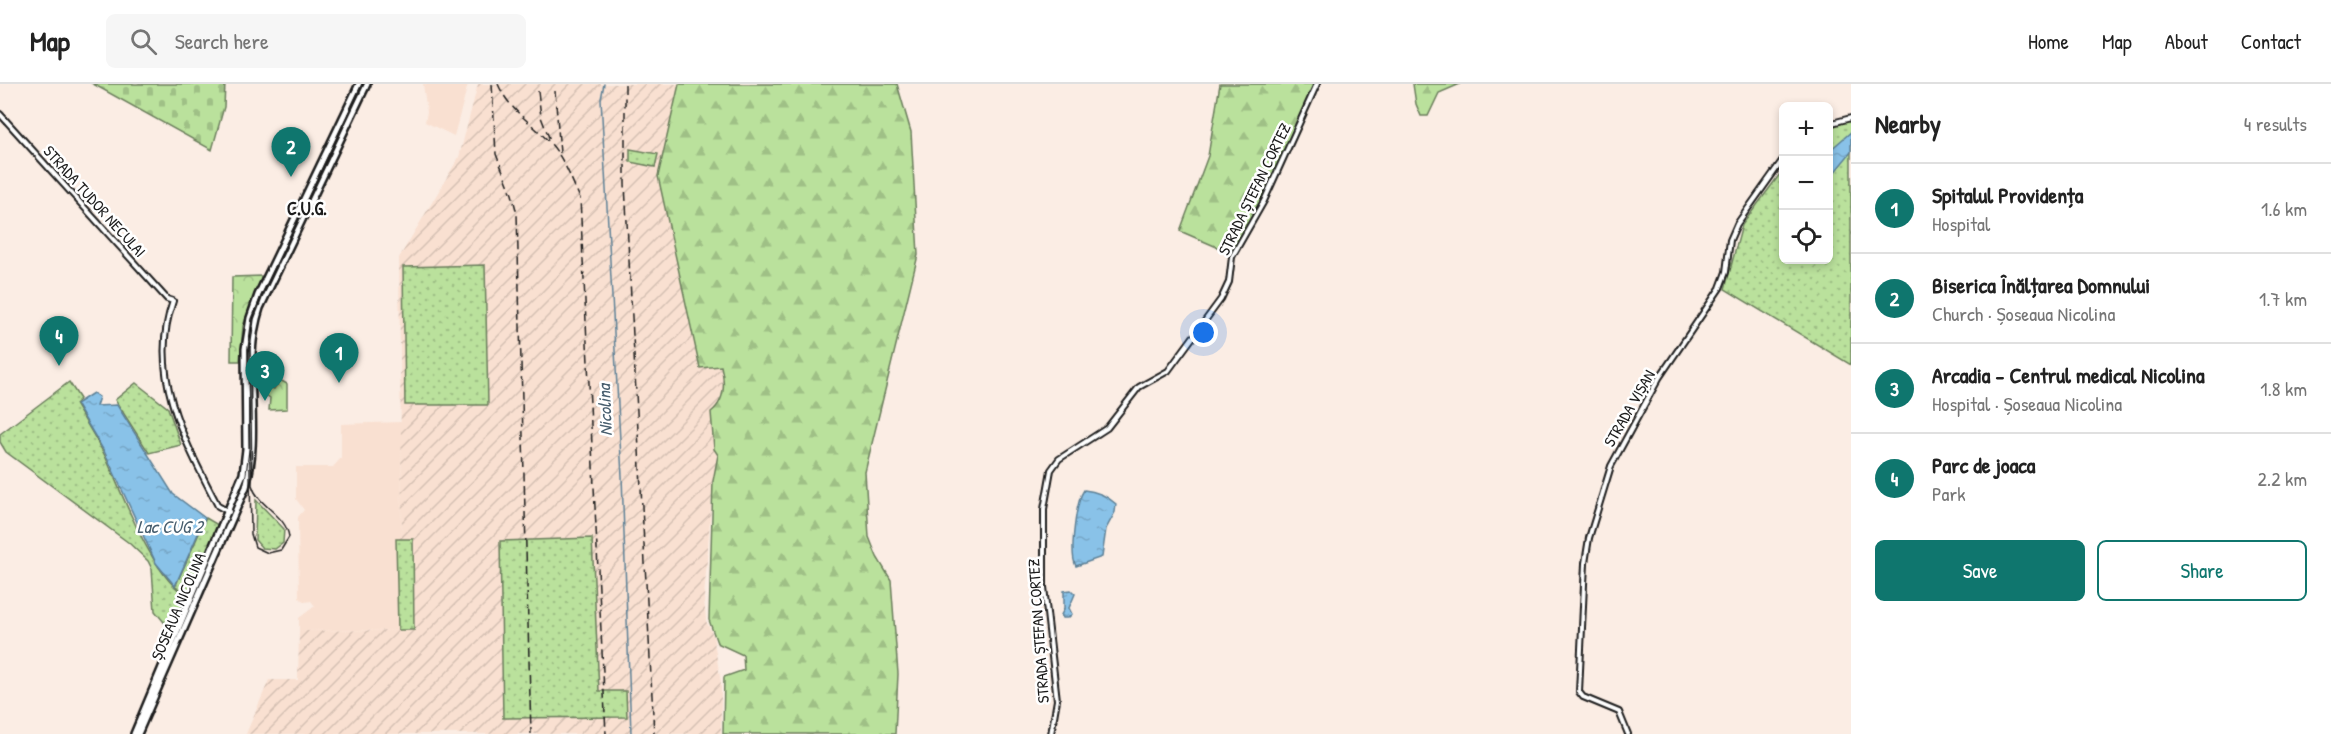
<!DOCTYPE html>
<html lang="en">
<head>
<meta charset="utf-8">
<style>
	body { margin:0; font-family:"Patrick Hand",sans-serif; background:#f6f6f6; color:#222 }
	.controls { position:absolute; right:18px; top:18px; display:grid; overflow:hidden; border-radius:9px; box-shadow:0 3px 9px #0003 }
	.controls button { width:54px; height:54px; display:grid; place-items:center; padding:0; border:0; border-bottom:2px solid #e0e0e0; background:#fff; color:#222; font:30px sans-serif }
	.you { position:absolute; left:1204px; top:249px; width:21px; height:21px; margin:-15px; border:4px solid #fff; border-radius:50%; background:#1a73e8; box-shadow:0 0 0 9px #1a73e833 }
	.badge { display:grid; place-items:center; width:39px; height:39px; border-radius:50%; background:#0f766e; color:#fff; font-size:20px; font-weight:700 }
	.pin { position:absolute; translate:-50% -50px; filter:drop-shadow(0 2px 3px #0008) }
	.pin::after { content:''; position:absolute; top:32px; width:21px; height:18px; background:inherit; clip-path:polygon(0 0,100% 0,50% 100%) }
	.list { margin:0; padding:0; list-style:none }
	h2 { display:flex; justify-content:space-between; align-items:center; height:78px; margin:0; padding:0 24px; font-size:26px }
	h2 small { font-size:20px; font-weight:400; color:#767676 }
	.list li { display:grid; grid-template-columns:39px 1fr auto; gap:18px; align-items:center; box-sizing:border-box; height:90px; padding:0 24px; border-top:2px solid #e0e0e0 }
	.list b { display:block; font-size:22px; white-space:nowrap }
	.list p { margin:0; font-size:20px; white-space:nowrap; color:#767676 }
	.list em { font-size:20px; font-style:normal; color:#767676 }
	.actions { display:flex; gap:12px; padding:18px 24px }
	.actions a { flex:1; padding:14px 0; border:2px solid #0f766e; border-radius:9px; text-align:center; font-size:21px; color:#0f766e }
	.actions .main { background:#0f766e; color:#fff }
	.icon { flex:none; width:33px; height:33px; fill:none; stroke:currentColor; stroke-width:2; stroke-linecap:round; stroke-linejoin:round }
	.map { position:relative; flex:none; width:1851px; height:650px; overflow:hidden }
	header { display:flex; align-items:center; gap:36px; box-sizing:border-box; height:84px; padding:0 30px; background:#fff; border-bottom:2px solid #e0e0e0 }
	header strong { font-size:28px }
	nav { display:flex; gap:33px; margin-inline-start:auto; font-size:21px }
	.search { width:420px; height:54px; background:#f6f6f6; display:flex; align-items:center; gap:15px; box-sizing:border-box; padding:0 21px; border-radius:9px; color:#767676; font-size:22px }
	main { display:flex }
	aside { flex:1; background:#fff }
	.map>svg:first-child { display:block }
</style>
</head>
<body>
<header>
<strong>Map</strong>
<div class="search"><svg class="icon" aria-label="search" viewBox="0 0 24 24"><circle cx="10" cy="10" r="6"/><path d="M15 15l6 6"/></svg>Search here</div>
<nav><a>Home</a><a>Map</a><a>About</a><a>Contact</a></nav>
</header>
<main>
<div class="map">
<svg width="1851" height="650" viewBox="0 0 1851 650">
	<defs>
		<pattern id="industrial-furrows" width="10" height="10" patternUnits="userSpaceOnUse" patternTransform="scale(1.5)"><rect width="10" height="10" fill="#f9e0d1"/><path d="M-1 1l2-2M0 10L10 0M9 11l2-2" fill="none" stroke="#d5c0b3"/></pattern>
		<pattern id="grass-dots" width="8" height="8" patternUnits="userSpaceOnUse" patternTransform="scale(1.5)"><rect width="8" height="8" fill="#bae19c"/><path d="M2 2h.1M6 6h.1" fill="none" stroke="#9fc086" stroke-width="1.8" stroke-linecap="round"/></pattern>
		<pattern id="forest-firs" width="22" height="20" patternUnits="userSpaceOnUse" patternTransform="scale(1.5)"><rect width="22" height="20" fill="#bae19c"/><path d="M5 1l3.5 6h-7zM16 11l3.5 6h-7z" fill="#9fc086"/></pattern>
		<pattern id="cemetery-stones" width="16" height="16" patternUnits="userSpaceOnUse" patternTransform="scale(1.5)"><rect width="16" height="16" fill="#bae19c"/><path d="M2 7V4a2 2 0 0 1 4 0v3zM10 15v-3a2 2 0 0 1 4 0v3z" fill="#9fc086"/></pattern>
		<pattern id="park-crowns" width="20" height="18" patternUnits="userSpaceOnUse" patternTransform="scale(1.5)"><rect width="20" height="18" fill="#bae19c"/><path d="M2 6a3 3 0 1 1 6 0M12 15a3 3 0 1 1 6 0" fill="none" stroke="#9fc086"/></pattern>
		<pattern id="water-ripples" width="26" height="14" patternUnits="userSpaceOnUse" patternTransform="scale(1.5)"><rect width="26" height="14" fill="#89c2e8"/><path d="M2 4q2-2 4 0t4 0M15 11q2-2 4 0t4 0" fill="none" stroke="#76a6c6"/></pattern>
	</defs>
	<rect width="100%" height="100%" fill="#fbede4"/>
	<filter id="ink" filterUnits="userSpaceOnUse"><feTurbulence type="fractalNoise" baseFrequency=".0167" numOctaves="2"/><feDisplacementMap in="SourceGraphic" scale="12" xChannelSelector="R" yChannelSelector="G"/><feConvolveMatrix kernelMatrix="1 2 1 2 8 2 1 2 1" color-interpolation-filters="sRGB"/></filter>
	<g filter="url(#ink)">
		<path fill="#f9e0d1" d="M423,0H468L454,52L425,38L427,28Z
			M401,338L402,453L396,454L398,546L299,547V534L315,522L311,517L305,518L299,514L298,433L304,426L296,415V383H333L341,374V340Z"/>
		<path fill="url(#industrial-furrows)" d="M478,0H679L658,92L700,284L721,282L725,299L718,323L711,328L714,365L718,371L716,392L713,397L704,514L706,537L713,551L721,599V650H246L269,596H298L299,547L398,546L396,453H402L399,174L459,73Z"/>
		<path fill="url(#grass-dots)" stroke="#6b7e5c" stroke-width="1.5" d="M1851,36V281L1725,205L1742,141L1783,86L1784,176H1828L1829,44Z
			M630,65L658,70L655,83L630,78Z
			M485,181L488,321H405L403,183Z
			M69,298L80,315L75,320C85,337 96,354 105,372C121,406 154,498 187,511L172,548L155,527L152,485L148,477L129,459L6,368L0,358V350Z
			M136,299L168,324L181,361L149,369L115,316Z
			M256,416L284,445L283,459L275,465L262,464L255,456Z
			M206,434L218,441L189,510L175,503Z
			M592,454L599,607H626L627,633L503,634L500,457Z
			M396,455H413L414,546H398Z"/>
		<path fill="url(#forest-firs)" stroke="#6b7e5c" stroke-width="1.5" d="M679,0H897L911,48L918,171L865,388L869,453L877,473L891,496L898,590L895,650H723L724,593L744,586L743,571L717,559L709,536L713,397L718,371L714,365L711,328C725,317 725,298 721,282L700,284L658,92Z
			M1220,0H1317L1315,8L1233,170L1180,147L1208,72Z
			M1413,0H1460L1439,9L1428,32H1421L1416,20Z"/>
		<path fill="url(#cemetery-stones)" stroke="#6b7e5c" stroke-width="1.5" d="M93,0H225L224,23L212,66Z"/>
		<path fill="url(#park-crowns)" stroke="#6b7e5c" stroke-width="1.5" d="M262,192L243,242L240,277H231L232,193Z
			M258,296L274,305L280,296L287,300V325L269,326L270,314L258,305Z"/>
		<path fill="url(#water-ripples)" stroke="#5d8096" stroke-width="1.5" d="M1851,48V68L1829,95V67Z
			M93,309L99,313L96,322L117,321L173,410L205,434L175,502L156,479L104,367L76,320Z
			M1084,406C1096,407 1107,412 1116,420L1115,428L1106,445L1102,473L1076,482C1069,470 1076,417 1084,406Z
			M1071,506L1075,510L1069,524L1072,530L1068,534H1063L1061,531L1064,525V507Z"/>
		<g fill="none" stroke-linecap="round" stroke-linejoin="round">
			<path stroke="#5d8096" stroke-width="1.5" d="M604,0L601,15L622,392L631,650"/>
			<g stroke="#1c1c1c" stroke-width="8">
				<path id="minor" d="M0,30L167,215L173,217C147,290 185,358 218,422L229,428
					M1828,40L1851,34
					M1051,650L1057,616L1044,503V425L1051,386L1059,375L1107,344L1139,303L1168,287L1221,215L1229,198L1232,173L1264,117L1317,0
					M1628,650L1619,628L1583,613L1579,608L1585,479L1589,454L1611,382L1659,294L1720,204L1726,188L1730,156L1737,140L1784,74"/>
			</g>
			<g stroke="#1c1c1c" stroke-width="10">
				<path id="major" d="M134,650L243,390L246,365L245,265L250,234L258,211L359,0
					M138,650L246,403C262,345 241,282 260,224L367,0"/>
			</g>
			<use href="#minor" stroke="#fff" stroke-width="4"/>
			<use href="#major" stroke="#fff" stroke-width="5"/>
			<path stroke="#1c1c1c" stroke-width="1.5" d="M362,0L261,213L252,235L248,265L251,450L255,463L268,469L281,466L289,453C286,430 258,423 252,401L250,264L254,235L262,214L364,0"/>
			<path stroke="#1c1c1c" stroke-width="1.5" stroke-dasharray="9 4.5" stroke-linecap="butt" d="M492,0L496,70L512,110L517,130L531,650
				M498,0C510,28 532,38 551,60C564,75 571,95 580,114L606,650
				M625,0V100L654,650
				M538,7L541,33L550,56
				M555,7L560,69"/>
		</g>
	</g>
	<g text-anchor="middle" stroke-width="5" stroke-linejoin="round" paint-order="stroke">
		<g font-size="16" fill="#1c1c1c" stroke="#fff">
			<text transform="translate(1254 105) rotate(-64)" y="6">STRADA ȘTEFAN CORTEZ</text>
			<text transform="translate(95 117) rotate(48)" y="6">STRADA TUDOR NECULAI</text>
			<text transform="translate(1629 324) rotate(-60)" y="6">STRADA VIȘAN</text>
			<text transform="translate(178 522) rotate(-67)" y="6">ȘOSEAUA NICOLINA</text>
			<text transform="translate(1038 547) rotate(-94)" y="6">STRADA ȘTEFAN CORTEZ</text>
		</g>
		<g font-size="18" font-weight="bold" fill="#1c1c1c" stroke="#fff">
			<text x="307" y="131">C.U.G.</text>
		</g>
		<g font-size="18" font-style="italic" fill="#485e6e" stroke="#fff">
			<text transform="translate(605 326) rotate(-92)" y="6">Nicolina</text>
			<text x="170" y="449">Lac CUG 2</text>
		</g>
	</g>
</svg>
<div class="controls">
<button>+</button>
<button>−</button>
<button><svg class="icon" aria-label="locate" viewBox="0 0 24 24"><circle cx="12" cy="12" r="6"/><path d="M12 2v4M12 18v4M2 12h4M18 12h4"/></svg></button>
</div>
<div class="you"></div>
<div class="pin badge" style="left:339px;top:299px">1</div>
<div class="pin badge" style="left:291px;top:93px">2</div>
<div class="pin badge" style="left:265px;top:317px">3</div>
<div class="pin badge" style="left:59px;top:282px">4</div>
</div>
<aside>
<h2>Nearby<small>4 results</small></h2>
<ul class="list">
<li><span class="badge">1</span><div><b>Spitalul Providența</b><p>Hospital</p></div><em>1.6 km</em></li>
<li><span class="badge">2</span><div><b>Biserica Înălțarea Domnului</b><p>Church · Șoseaua Nicolina</p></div><em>1.7 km</em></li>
<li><span class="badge">3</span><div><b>Arcadia - Centrul medical Nicolina</b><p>Hospital · Șoseaua Nicolina</p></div><em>1.8 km</em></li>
<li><span class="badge">4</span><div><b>Parc de joaca</b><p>Park</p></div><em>2.2 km</em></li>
</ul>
<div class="actions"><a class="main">Save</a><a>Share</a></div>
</aside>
</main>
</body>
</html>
